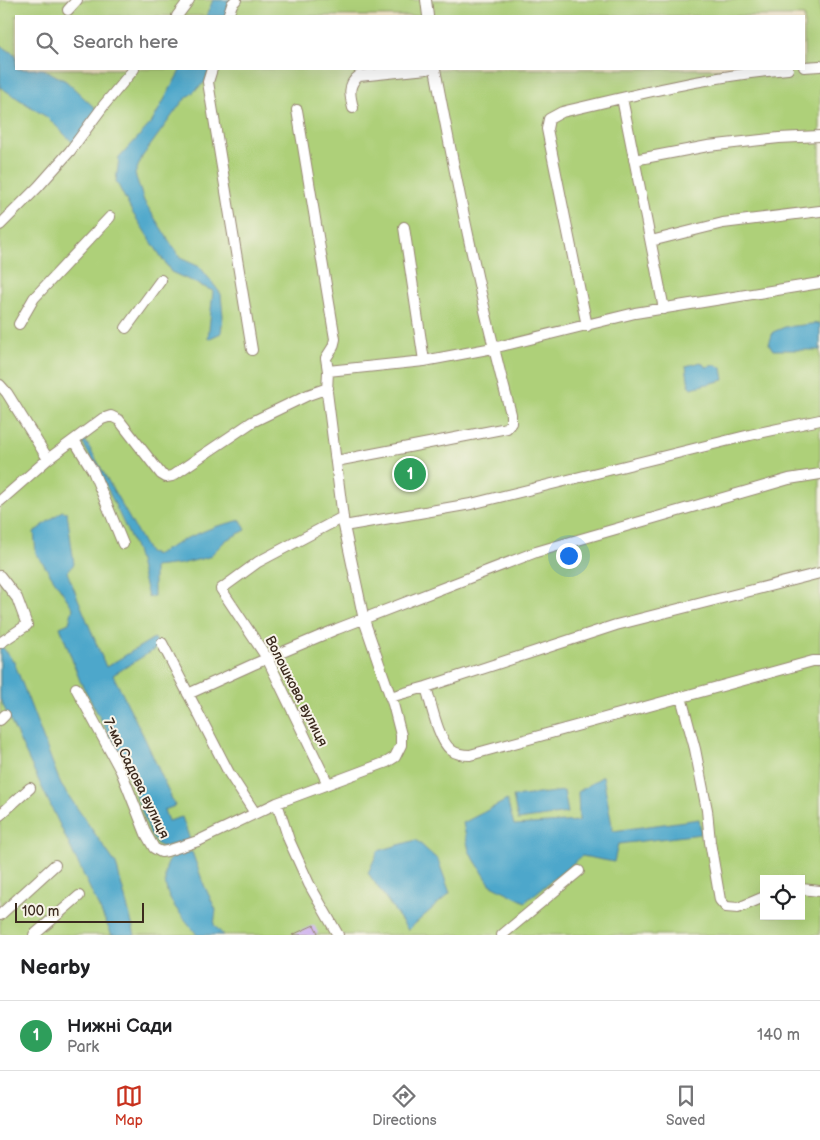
<!DOCTYPE html>
<html lang="en">
<head>
<meta charset="utf-8">
<style>
	body { margin:0; font-family:"Balsamiq Sans",sans-serif; background:#f2f2f2; color:#202124 }
	.controls { position:absolute; right:15px; bottom:15px; display:grid; overflow:hidden; border-radius:0px; box-shadow:0 5px 20px #0002 }
	.controls button { width:45px; height:45px; display:grid; place-items:center; padding:0; border:0; border-bottom:1px solid #e0e0e0; background:#fff; color:#202124; font:25px sans-serif }
	.scale { position:absolute; left:15px; bottom:12px; width:129px; box-sizing:border-box; padding-left:5px; border:2px solid #3b2a1e; border-top:0; font-size:14px; line-height:18px; white-space:nowrap; color:#3b2a1e; -webkit-text-stroke:4px #f7f3e8; paint-order:stroke }
	.you { position:absolute; left:568px; top:555px; width:18px; height:18px; margin:-12px; border:4px solid #fff; border-radius:50%; background:#1a73e8; box-shadow:0 0 0 8px #1a73e833 }
	.badge { display:grid; place-items:center; width:32px; height:32px; border-radius:50%; background:#c8321e; color:#fff; font-size:16px; font-weight:700 }
	.pin { position:absolute; translate:-50% -50%; border:2px solid #fff; box-shadow:0 1px 5px #0006 }
	.list { margin:0; padding:0; list-style:none }
	h2 { display:flex; justify-content:space-between; align-items:center; height:65px; margin:0; padding:0 20px; font-size:21px }
	h2 small { font-size:16px; font-weight:400; color:#757577 }
	.list li { display:grid; grid-template-columns:32px 1fr auto; gap:15px; align-items:center; box-sizing:border-box; height:70px; padding:0 20px; border-top:1px solid #e0e0e0 }
	.list b { display:block; font-size:19px; white-space:nowrap }
	.list p { margin:0; font-size:16px; white-space:nowrap; color:#757577 }
	.list em { font-size:16px; font-style:normal; color:#757577 }
	.icon { flex:none; width:28px; height:28px; fill:none; stroke:currentColor; stroke-width:2; stroke-linecap:round; stroke-linejoin:round }
	.map { position:relative; flex:none; width:820px; height:935px; overflow:hidden }
	.search { position:absolute; background:#fff; box-shadow:0 5px 20px #0002; left:15px; right:15px; top:15px; height:55px; display:flex; align-items:center; gap:12px; box-sizing:border-box; padding:0 18px; border-radius:0px; color:#757577; font-size:19px }
	.sheet { height:135px; background:#fff }
	nav { display:flex; justify-content:space-around; align-items:center; box-sizing:border-box; height:70px; border-top:1px solid #e0e0e0; background:#fff; font-size:14px; color:#757577 }
	nav a { display:grid; justify-items:center; gap:2px }
	nav .on { color:#c8321e }
	.map>svg:first-child { display:block }
</style>
</head>
<body>
<div class="map">
<svg width="820" height="935" viewBox="0 0 820 935">
	<rect width="100%" height="100%" fill="#f7f3e8"/>
	<filter id="ink" filterUnits="userSpaceOnUse"><feTurbulence type="fractalNoise" baseFrequency=".02" numOctaves="2"/><feDisplacementMap in="SourceGraphic" scale="10" xChannelSelector="R" yChannelSelector="G"/><feConvolveMatrix kernelMatrix="1 2 1 2 8 2 1 2 1" color-interpolation-filters="sRGB"/></filter>
	<filter id="wash" filterUnits="userSpaceOnUse"><feTurbulence type="fractalNoise" baseFrequency=".0096" numOctaves="4" result="noise"/><feDisplacementMap in="SourceGraphic" scale="20" xChannelSelector="R" yChannelSelector="G"/><feGaussianBlur stdDeviation="1.12" result="paint"/><feColorMatrix in="noise" values="0 0 0 0 0 0 0 0 0 0 0 0 0 0 0 0 0 1.4 0 .05"/><feComposite in="paint" operator="in"/></filter>
	<g filter="url(#wash)">
		<rect width="100%" height="100%" fill="#f1e3c6"/>
		<path fill="#aed079" stroke="#747d4c" fill-rule="evenodd" d="M0,0H820V935H0ZM16,16H804V69H16ZM764,879H801V916H764Z"/>
		<path fill="#4ea7cb" stroke="#446874" d="M213,0H231L226,16H206Z
			M0,45L16,55V69H43L66,81L98,111L74,144L48,118L0,87Z
			M181,69H209L205,82L182,102L142,157L135,174L144,201L180,258L200,267L221,294L223,316L221,333L208,339L213,291L171,272L132,212L116,181L119,158L152,122Z
			M820,323V350H773L769,344L773,332L785,327Z
			M701,362L706,367L715,365L722,368L724,380L691,388L689,386L686,366Z
			M84,438L149,553L156,555L187,538L214,527L241,520L246,530L226,540L209,557L181,564L154,567V596L148,597L136,550L103,479L81,440Z
			M62,511L67,512L74,564L67,572L106,667L154,638L160,646L113,675L146,741L175,806L164,810L168,821L182,817L190,840L163,847L158,845L151,836L129,777L112,740L80,681L60,627L69,623L73,608L36,553L34,532Z
			M0,644L14,662L61,785L116,864L135,935H112L0,699Z
			M603,776L613,831L699,819L701,834L618,844L614,862L582,856L525,902L490,884L469,851L463,823L507,800L514,825L579,821L578,792Z
			M564,791L568,813L518,820L513,797Z
			M416,840L438,860L450,893L408,930L368,873L378,851Z
			M192,852L204,885L216,910L214,925L223,935H197C188,922 176,911 169,897C164,886 162,865 173,857C178,853 186,853 192,852Z"/>
		<g id="blocks">
			<path fill="#c8a7f0" d="M314,925L318,933L315,935H292Z"/>
		</g>
	</g>
	<g filter="url(#ink)">
		<use href="#blocks" fill-opacity="0" stroke="#968672" stroke-width="1"/>
		<g fill="none" stroke-linecap="round" stroke-linejoin="round">
			<g stroke="#968672" stroke-width="12">
				<path id="street" d="M426,0L428,16
					M68,10L77,0
					M177,16L189,0
					M228,16L232,4L236,0
					M804,67L820,66
					M212,69L208,82L252,350
					M622,98L664,309
					M353,108C350,96 347,84 359,76L427,69
					M634,160L708,146L779,138L820,136
					M0,225L38,187L70,151L104,105L134,69
					M404,227L424,361
					M651,241L723,223L820,211
					M19,324L34,298L110,217
					M587,326L547,129L549,119L562,112C636,95 711,75 788,69
					M126,328L161,280
					M328,371L424,361L493,348L635,313L820,283
					M0,385L7,393L48,459
					M74,440L93,471L123,544
					M336,461L507,428L511,423V414C480,300 457,185 435,69
					M0,501L48,459L102,419L111,416L119,420L161,474L166,477L172,476L252,422L308,395L328,388
					M344,526L471,504L750,435L820,420
					M0,576L17,598L27,625L0,643
					M162,643L229,773L255,813
					M426,687C431,703 438,740 451,750C456,754 463,755 470,755L813,661H820
					M76,688L121,771L146,834L154,848L161,852L167,851L198,841L277,803L387,762L395,757L401,745V735L393,704L364,620L344,526L327,392L328,371L326,358L333,347L335,339L297,110
					M188,694L252,665L337,629L536,552L789,479L820,474
					M390,697L426,687L616,625L820,573
					M681,697L695,749L707,810L710,842L720,900L726,907L738,908L764,897
					M0,720L5,715
					M328,784L267,658L221,589L258,562L343,517
					M277,803L289,840L309,884L338,935
					M0,815L30,788
					M801,889L820,891
					M0,915L55,865
					M34,935L79,896
					M502,935L579,871"/>
			</g>
			<use href="#street" stroke="#fff" stroke-width="10"/>
		</g>
	</g>
	<g text-anchor="middle" stroke-width="4" stroke-linejoin="round" paint-order="stroke">
		<g font-size="14" fill="#3b2a1e" stroke="#f7f3e8">
			<text transform="translate(297 691) rotate(63)" y="5">Волошкова вулиця</text>
			<text transform="translate(137 778) rotate(64)" y="5">7-ма Садова вулиця</text>
		</g>
	</g>
</svg>
<div class="controls">
<button><svg class="icon" aria-label="locate" viewBox="0 0 24 24"><circle cx="12" cy="12" r="6"/><path d="M12 2v4M12 18v4M2 12h4M18 12h4"/></svg></button>
</div>
<div class="scale">100 m</div>
<div class="you"></div>
<div class="pin badge" style="left:410px;top:474px;background:#2e9e5b">1</div>
<div class="search"><svg class="icon" aria-label="search" viewBox="0 0 24 24"><circle cx="10" cy="10" r="6"/><path d="M15 15l6 6"/></svg>Search here</div>
</div>
<section class="sheet">
<h2>Nearby<small></small></h2>
<ul class="list">
<li><span class="badge" style="background:#2e9e5b">1</span><div><b>Нижні Сади</b><p>Park</p></div><em>140 m</em></li>
</ul>
</section>
<nav>
<a class="on"><svg class="icon" aria-label="map" viewBox="0 0 24 24"><path d="M3 6l6-2 6 2 6-2v14l-6 2-6-2-6 2zM9 4v14M15 6v14"/></svg>Map</a>
<a><svg class="icon" aria-label="directions" viewBox="0 0 24 24"><path d="M12 3l9 9-9 9-9-9zM9 14v-3h6M13 9l2 2-2 2"/></svg>Directions</a>
<a><svg class="icon" aria-label="saved" viewBox="0 0 24 24"><path d="M7 4h10v16l-5-4-5 4z"/></svg>Saved</a>
</nav>
</body>
</html>
